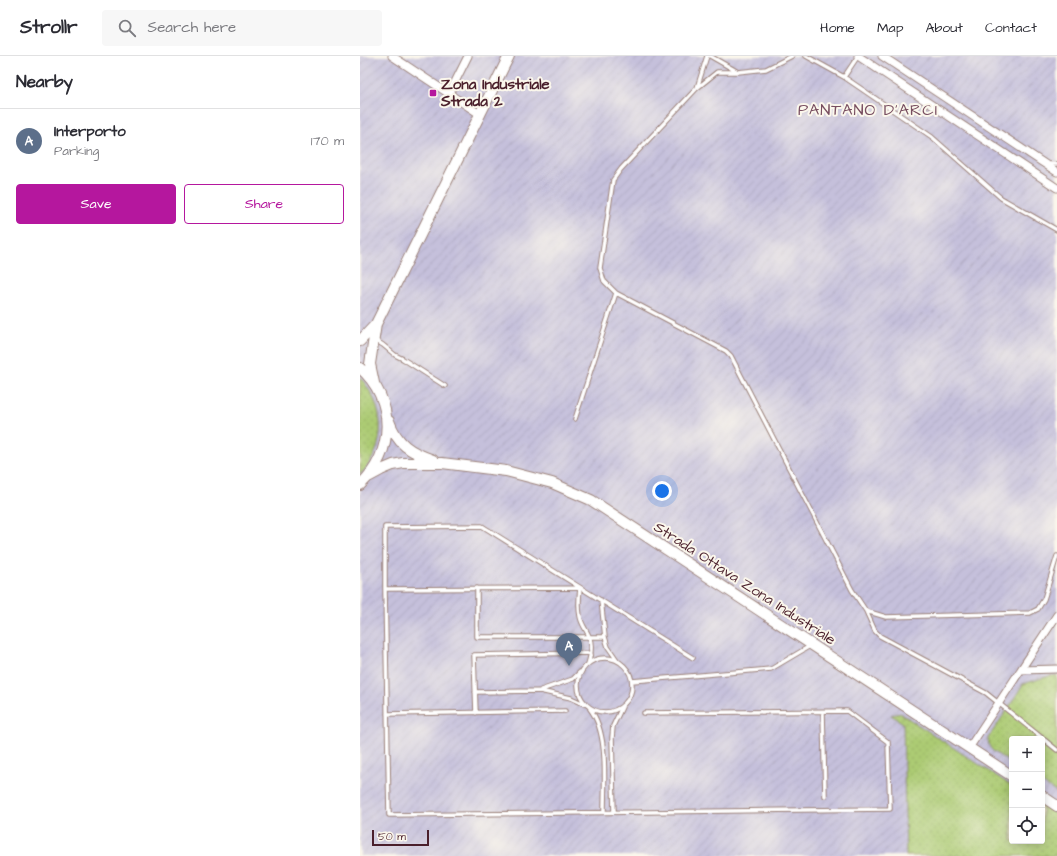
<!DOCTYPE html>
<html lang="en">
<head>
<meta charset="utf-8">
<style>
	body { margin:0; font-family:"Architects Daughter",sans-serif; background:#f7f7f7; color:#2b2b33 }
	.controls { position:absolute; right:12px; bottom:12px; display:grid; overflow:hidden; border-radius:4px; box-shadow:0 2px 10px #0003 }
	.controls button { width:36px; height:36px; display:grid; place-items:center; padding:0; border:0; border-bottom:1px solid #e1e1e2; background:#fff; color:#2b2b33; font:20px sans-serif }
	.scale { position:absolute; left:12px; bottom:10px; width:57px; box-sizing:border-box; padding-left:4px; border:2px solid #4a1f2b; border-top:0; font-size:11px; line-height:14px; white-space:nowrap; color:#4a1f2b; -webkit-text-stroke:3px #fbf7ec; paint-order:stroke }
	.you { position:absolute; left:302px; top:435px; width:14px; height:14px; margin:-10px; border:3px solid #fff; border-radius:50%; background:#1a73e8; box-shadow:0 0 0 6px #1a73e833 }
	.badge { display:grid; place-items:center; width:26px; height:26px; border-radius:50%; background:#b5179e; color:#fff; font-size:13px; font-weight:700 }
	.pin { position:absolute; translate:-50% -33px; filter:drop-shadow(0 1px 2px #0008) }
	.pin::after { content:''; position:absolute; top:21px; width:14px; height:12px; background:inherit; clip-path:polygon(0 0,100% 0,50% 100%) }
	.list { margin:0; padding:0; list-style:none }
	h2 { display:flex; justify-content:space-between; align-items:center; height:52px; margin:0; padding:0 16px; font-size:17px }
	h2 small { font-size:13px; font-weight:400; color:#7c7c81 }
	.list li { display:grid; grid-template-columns:26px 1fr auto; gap:12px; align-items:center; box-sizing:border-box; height:64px; padding:0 16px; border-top:1px solid #e1e1e2 }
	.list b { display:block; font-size:15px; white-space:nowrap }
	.list p { margin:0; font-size:13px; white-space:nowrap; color:#7c7c81 }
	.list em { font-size:13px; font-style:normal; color:#7c7c81 }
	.actions { display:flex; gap:8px; padding:12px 16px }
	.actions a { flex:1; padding:9px 0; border:1px solid #b5179e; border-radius:4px; text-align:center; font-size:14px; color:#b5179e }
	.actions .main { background:#b5179e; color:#fff }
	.icon { flex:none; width:22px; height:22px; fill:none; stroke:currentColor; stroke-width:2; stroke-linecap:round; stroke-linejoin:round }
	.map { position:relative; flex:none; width:697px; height:800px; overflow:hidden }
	header { display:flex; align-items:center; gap:24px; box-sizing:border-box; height:56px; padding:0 20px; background:#fff; border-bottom:1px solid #e1e1e2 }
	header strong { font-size:19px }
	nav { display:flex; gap:22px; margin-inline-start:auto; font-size:14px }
	.search { width:280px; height:36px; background:#f7f7f7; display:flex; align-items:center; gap:10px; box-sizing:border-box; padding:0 14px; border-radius:4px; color:#7c7c81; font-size:15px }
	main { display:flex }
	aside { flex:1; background:#fff }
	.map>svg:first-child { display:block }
</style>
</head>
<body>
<header>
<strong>Strollr</strong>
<div class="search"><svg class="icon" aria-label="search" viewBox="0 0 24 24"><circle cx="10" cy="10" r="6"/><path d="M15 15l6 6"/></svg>Search here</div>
<nav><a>Home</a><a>Map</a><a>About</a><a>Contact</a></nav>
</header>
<main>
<aside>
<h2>Nearby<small></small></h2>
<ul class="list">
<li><span class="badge" style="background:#5c6f8a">A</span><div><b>Interporto</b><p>Parking</p></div><em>170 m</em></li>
</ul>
<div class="actions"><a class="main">Save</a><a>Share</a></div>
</aside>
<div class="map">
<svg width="697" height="800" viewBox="0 0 697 800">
	<defs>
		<pattern id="industrial-furrows" width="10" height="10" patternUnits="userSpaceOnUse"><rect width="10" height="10" fill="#c5c0db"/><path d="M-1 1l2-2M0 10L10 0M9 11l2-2" fill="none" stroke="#aba5bc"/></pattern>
		<pattern id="grass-dots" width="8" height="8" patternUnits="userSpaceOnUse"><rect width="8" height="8" fill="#accb73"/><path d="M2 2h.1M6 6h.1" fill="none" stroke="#96ae64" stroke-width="1.8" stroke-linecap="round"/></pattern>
	</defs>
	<rect width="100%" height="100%" fill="#fbf7ec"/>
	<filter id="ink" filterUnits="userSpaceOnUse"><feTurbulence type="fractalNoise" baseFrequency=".025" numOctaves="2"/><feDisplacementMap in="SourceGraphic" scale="8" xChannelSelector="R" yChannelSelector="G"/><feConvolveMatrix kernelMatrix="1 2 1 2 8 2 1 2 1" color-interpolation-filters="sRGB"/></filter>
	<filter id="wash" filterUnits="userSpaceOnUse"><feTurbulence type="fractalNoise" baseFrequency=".012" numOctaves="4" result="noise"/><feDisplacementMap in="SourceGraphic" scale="16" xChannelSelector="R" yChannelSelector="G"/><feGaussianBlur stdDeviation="0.9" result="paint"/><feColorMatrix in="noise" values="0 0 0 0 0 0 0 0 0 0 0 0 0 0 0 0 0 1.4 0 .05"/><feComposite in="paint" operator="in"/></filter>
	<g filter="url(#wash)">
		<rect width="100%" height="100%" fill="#efe6c9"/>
		<path fill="url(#industrial-furrows)" fill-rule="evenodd" d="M0,0H697V800H0ZM652,683H682V785H652Z"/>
		<path fill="url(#grass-dots)" stroke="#7b754f" d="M0,321C25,351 29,389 0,419Z
			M697,619V737L682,727V683H652V708L633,695C629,691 628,687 628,682L647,654L663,628L689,620Z
			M540,657L652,730V785H682V749L697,759V800H546L543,667L531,659Z"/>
	</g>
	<g filter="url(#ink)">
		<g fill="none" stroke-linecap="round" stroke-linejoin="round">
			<g stroke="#9c827a" stroke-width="5.5">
				<path id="service" d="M350,0L378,16L406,13L432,0
					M446,0L484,21L572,81L641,142L697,174
					M378,16H357L336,33L261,113L253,124L240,212L244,225L256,237L366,295L371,300L492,534L506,555
					M484,21L498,0
					M337,32L347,0
					M688,108H697
					M15,284L23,289L35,299L43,303L85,330
					M215,363L256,237
					M697,500L684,543L678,553L670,557L526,561L506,555L515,575L520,580L626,637L697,694
					M117,532V581H245
					M25,533L29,759L530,753L528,686L487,655L284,657
					M241,544L245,581L248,591L257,604
					M218 629a27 27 0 1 1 54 0a27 27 0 1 1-54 0Z
					M228,608C231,599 233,589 229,580C226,573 221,568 220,560C218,551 219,541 220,532L25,533V471L122,470L333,602
					M272,625L411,613L450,590
					M181,634L213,623L220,616
					M115,636L180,635L211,642L224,648
					M230,653C249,677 244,726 244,756
					M463,656L465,740
					M116,657L114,599L231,597
					M27,658L205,655
					M254,756L252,682L253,670L262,651"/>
			</g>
			<g stroke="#9c827a" stroke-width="9">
				<path id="minor" d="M32,0L121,59
					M498,0L697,132
					M522,0L697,116
					M89,38L108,0
					M661,614L697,613
					M609,692L697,559"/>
			</g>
			<g stroke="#9c827a" stroke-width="12">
				<path id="secondary" d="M0,285L16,268
					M0,312C36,343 35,397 0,429
					M14,327L10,308L16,268L149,0
					M29,365C37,388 50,396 73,404
					M8,421L21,414L33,409L43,407H82L146,415L192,427L231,444L652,720
					M682,740L697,750"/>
			</g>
			<use href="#service" stroke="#fff" stroke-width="3.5"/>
			<use href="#minor" stroke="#fff" stroke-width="7"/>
			<use href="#secondary" stroke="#fff" stroke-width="10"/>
		</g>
	</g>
	<rect fill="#b5179e" stroke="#fbf7ec" stroke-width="1.5" x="69" y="33" width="8" height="8" rx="2"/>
	<g text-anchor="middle" stroke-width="4" stroke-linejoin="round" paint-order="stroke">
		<g font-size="15" font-weight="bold" fill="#4a1f2b" stroke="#fbf7ec" text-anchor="start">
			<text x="81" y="33">Zona Industriale<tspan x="81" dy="17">Strada 2</tspan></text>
		</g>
		<g font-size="15" fill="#4a1f2b" stroke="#fbf7ec">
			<text transform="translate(385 527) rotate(33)" y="5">Strada Ottava Zona Industriale</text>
		</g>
		<g font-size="16" letter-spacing="1" fill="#784e60" stroke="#fbf7ec">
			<text x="508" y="59">PANTANO D'ARCI</text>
		</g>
	</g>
</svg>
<div class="controls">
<button>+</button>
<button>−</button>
<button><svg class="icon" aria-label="locate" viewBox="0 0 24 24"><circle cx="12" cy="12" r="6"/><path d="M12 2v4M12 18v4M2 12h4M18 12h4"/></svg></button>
</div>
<div class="scale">50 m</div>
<div class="you"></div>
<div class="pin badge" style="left:209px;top:610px;background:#5c6f8a">A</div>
</div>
</main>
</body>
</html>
